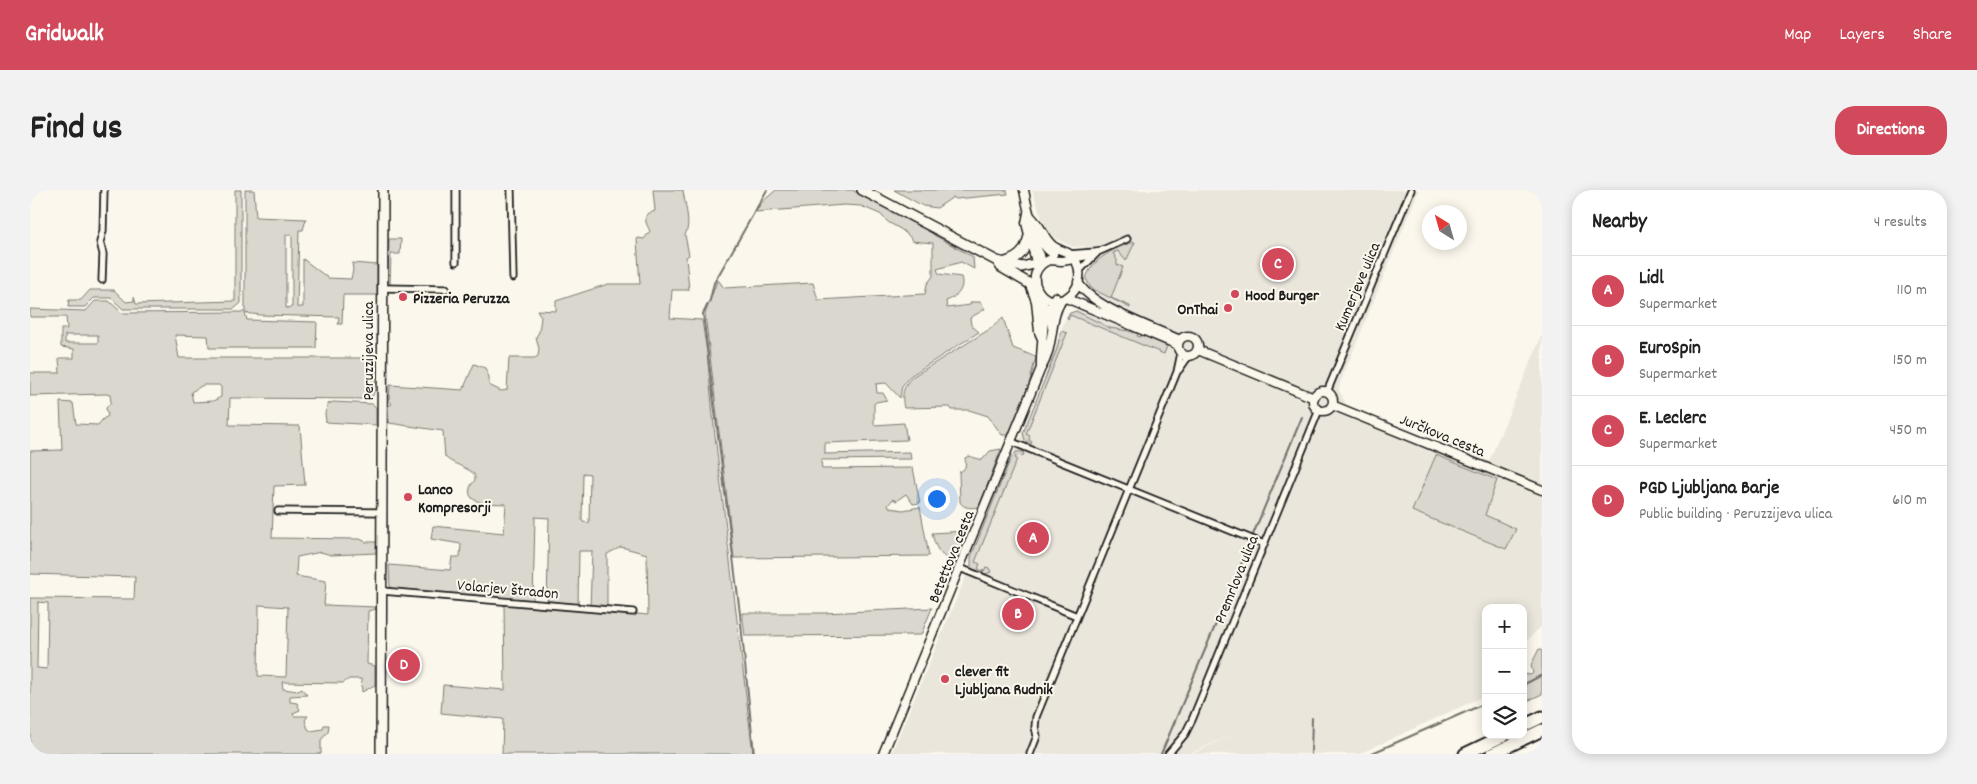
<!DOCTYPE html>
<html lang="en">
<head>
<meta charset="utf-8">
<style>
	body { margin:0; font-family:Dekko,sans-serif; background:#f2f2f2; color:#222 }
	.controls { position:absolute; right:15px; bottom:15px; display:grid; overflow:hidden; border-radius:10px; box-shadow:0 2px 12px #0003 }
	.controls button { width:45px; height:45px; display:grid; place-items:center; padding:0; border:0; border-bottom:1px solid #e0e0e0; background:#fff; color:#222; font:25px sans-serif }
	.compass { position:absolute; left:1392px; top:15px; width:45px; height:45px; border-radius:50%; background:#fff; box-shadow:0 2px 12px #0003; rotate:323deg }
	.you { position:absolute; left:906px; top:308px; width:18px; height:18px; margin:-12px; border:4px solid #fff; border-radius:50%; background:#1a73e8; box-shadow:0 0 0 8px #1a73e833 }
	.badge { display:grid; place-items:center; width:32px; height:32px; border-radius:50%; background:#d1495b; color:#fff; font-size:16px; font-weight:700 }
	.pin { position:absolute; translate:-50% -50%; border:2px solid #fff; box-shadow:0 1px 5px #0006 }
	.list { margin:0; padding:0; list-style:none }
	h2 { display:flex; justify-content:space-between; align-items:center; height:65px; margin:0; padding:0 20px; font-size:21px }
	h2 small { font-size:16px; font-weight:400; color:#767676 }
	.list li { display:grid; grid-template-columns:32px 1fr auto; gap:15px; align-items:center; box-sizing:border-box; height:70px; padding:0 20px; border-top:1px solid #e0e0e0 }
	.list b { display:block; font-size:19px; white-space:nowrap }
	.list p { margin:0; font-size:16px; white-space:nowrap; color:#767676 }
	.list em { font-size:16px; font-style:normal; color:#767676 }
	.icon { flex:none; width:28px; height:28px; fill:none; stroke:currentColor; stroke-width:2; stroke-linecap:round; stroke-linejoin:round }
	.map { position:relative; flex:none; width:1512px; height:564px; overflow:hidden; border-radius:20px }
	header { display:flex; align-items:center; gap:30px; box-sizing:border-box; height:70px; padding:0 25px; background:#d1495b; color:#fff }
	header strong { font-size:24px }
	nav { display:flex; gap:28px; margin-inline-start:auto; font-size:18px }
	.intro { display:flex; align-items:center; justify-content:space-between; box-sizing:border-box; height:120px; padding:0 30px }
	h1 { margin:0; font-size:35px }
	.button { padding:12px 22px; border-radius:20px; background:#d1495b; color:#fff; font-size:18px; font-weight:700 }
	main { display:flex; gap:30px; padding:0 30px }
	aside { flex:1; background:#fff; border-radius:20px; box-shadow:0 2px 12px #0003 }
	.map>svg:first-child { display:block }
</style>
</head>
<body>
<header>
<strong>Gridwalk</strong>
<nav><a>Map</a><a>Layers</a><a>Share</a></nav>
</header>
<div class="intro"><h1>Find us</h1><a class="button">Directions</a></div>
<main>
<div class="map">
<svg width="1512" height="564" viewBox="0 0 1512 564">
	<rect width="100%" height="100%" fill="#fbf7ec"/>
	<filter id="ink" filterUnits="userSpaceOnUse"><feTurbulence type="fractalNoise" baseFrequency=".02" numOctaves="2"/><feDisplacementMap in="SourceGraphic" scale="10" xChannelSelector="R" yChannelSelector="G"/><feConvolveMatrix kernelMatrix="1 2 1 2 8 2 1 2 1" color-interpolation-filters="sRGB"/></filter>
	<g filter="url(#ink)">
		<path fill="#eae6dc" d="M1002,0H1389L1310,193L1309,200L1316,214L1330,222L1446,270L1450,268L1459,271L1512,145V436L1493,454V418H1456V505L1329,564H1162L1208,542L1159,564H861L941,374V365L1012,197L1034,132L1039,123L1046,121L1062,98L1058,95L1056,89L1063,75L1054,56L1043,57L1022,47L1012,29Z"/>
		<path fill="#dad7ce" stroke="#7b7a75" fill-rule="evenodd" d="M205,0H211V113L204,119H93L81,108H64L55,117H38L39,110H51L60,100H84L96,112L104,111V107L106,114L205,111Z
			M215,0H224L226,27L276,29L273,40H269L267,117H273V69L298,88L321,89L323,80L322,73L347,75V105H313L312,134H308L309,127L230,125L215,123L217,130L287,132L286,158H179L178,146L145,145L149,168H346C346,181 348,198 341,209L200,208L199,235L270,236L275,295L244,296L242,348L330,349L336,352H347L346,363L301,365L291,362L267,367L266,386L296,391L294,415L345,417L346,419L338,421L337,474L345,476V495L332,502L331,489H319L313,493L252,492L253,499L268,501L272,499L277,505L260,506V512L267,513L270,520L263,523L264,526H278L275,530L278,539L281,541L293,539L294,535H299L298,542L291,550V564H0V408L104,409L105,387L0,384V261L32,260L30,212L43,213L46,234L68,235L73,229L78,226L76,218L81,212L80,205L76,204L0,206V183H30L29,168H44V159L31,157V139H37L36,127H0V119L56,121L65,111H79L92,123L215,122ZM262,44V117L256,118V45ZM35,145H68V153H35ZM173,195H189L191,197V207L183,211L163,212L161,202ZM8,412L18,413L17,479L7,478ZM229,415L258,417L256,487L228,486Z
			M623,0H653C654,12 662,34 655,45L659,65L656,67L659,100H642L640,128L672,130L677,163L684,237L723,564H472L473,529L411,523L413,495L475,500L474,412L618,425L617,364L591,357L577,364V419H560L562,361H549L548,416L517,414L519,328L505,327L503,412L469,408L363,400L360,398L359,375L420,380L422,367H430L431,354L401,349L403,336L474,343L476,314C465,313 435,316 440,298C442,291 447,292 444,284C435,276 424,275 415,267L413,241L359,233L358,216L362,214L359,210L360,195L433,200L444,174L455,178L459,187V195L471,201L477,200L479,168H505L508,166L509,159L506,147L509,142L511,127L507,120L526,121V111L578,94H610L607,50L608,48L614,49L620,41C617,35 614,31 617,24L625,21ZM553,283L560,284L559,333L553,332L552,330Z
			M746,0H822L904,43V45L943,67L944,79L931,72L907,79L909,84L931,87C935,99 927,107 916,111L917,118L940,115L941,112H950L955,119L940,128L941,135L949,142L880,186L872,196L870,208L856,193L846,194L847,203H853L857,210L846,212L844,214V235L874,233L877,250L795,253V264L880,262L881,269L791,270L792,279L883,278L890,313L883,314L876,304L866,311L863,309L858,315L860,318L873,320L890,317L899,366L704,368L675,124L687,91H689L694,98L783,93L788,110L895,104L897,94L903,86V53L882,51L880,47L872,40L858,32L850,24L831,16L814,15L726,22L731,13Z
			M864,0H977L978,4L926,9L923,7L907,18L893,16Z
			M359,49H371L370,64H361L360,95H358Z
			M1105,52L1096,71L1088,61L1083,63L1087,70V75L1093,77L1081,108L1100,116V118L1061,98L1056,89C1060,70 1087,56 1105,52Z
			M1046,121L1080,138L1099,141L1108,144L1107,146L1110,147L1111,145L1137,156L1134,164L1040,125L1038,130L1037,127L1040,123Z
			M973,128L983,158L1006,167L999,194L979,245H972L958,226L939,220H922L920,217L874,218C871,206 873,196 882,187L960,139Z
			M1031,141L1037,143L996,244L1000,246L999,250L1002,252L1001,254L995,250L993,243L1027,159Z
			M303,212L343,214L346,218V235L296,232L295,223L298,214Z
			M971,259L949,317C942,318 934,319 930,312L929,282C936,280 936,275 935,268L939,266L952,270L960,261Z
			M986,262H993L994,265L986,266L985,268L987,269L945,372L950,374L948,379L954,381L956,377L959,378L961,382L956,384L941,378V367L980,270Z
			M1406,265L1467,290L1455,325L1486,339L1476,359L1382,321Z
			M936,341L923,371C909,366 905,357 902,343Z
			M902,418L891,445L715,446L712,423H794Z
			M1509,459L1512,461V504L1493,513V499L1496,497L1493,493V484L1501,485L1503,483L1501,475Z"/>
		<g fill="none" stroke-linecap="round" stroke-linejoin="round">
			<path stroke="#74726e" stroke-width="2" d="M1222,347L1272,227
				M1493,495L1512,485
				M724,564L710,424L673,124L680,110L684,93L737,0
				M1131,564L1221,351
				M1281,564L1282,528
				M1340,564L1456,513"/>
			<g stroke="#1c1c1c" stroke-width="9">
				<path id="minor" d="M481,0L483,88
					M1039,64L1066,62
					M1044,69L1059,66L1097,49
					M426,72V0
					M1049,81L1067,63
					M72,90L73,64L70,52L73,41L74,0
					M352,98L416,99
					M1149,180L1158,167
					M1297,202L1381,0
					M982,252L1234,354
					M248,321L352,322
					M930,378L1047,426
					M352,401L603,422
					M1000,564L1007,546L1005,537L1006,527L1147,182L1151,163
					M1138,564L1155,544L1162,530L1289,220"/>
			</g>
			<g stroke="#1c1c1c" stroke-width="11">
				<path id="tertiary" d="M994,0C998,22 1004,50 1023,64
					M998,23C1001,27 1005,31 1008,35C1013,41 1015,49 1021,54C1025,59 1032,60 1038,63C1053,73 1053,96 1039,106C1014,125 988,83 1019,70L1032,71L1044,69
					M998,23L996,33L1006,72
					M1002,50L1010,65L1012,74
					M1048,92C1061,117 1124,138 1150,150
					M1000,95L1006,111L1009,142L1013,151
					M1036,108L1148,155
					M1022,137L1020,118L1025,107
					M1148 156a10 10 0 1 1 20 0a10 10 0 1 1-20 0Z
					M1168,160L1284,208
					M1011,178C1010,154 1017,130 1012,106
					M1283 211a10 10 0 1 1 20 0a10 10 0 1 1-20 0Z
					M1302,215L1512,300
					M853,564L1011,178C1025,156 1019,128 1032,110"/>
			</g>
			<g stroke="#1c1c1c" stroke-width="12">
				<path id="secondary" d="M832,0L967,71L992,77L1004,74
					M967,71L971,77L1000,94
					M976,72C991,67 995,61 999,46
					M351,564L353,0"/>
			</g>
			<g stroke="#1c1c1c" stroke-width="15">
				<path id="motorway" d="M1493,536L1512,527
					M1435,564L1475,545
					M1462,564L1512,540"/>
			</g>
			<use href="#minor" stroke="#fbf7ec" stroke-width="5.5"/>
			<use href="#tertiary" stroke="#fbf7ec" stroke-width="8"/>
			<use href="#secondary" stroke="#fbf7ec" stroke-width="9"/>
			<use href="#motorway" stroke="#fbf7ec" stroke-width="11"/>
		</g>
	</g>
	<g fill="#d1495b" stroke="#fbf7ec" stroke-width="2">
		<circle cx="1205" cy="104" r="5"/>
		<circle cx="373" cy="107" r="5"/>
		<circle cx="1198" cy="118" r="5"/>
		<circle cx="378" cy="307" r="5"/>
		<circle cx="915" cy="489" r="5"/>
	</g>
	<g text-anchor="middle" stroke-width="4" stroke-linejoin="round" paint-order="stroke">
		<g font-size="16" fill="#1c1c1c" stroke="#fbf7ec">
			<text transform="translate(1326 96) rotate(-67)" y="6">Kumerjeve ulica</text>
			<text transform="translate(337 161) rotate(-90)" y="6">Peruzzijeva ulica</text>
			<text transform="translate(1413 244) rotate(22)" y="6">Jurčkova cesta</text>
			<text transform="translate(920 366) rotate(-68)" y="6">Betettova cesta</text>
			<text transform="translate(1205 389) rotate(-68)" y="6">Premrlova ulica</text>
			<text transform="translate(478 398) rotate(5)" y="6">Volarjev štradon</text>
		</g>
		<g font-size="16" font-weight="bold" fill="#1c1c1c" stroke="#fbf7ec" text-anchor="start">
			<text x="1215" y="110">Hood Burger</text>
			<text x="383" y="113">Pizzeria Peruzza</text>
			<text x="1188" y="124" text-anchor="end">OnThai</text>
			<text x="388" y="304">Lanco<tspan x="388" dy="18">Kompresorji</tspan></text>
			<text x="925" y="486">clever fit<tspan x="925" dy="18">Ljubljana Rudnik</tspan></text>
		</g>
	</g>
</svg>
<div class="controls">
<button>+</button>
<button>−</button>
<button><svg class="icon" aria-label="layers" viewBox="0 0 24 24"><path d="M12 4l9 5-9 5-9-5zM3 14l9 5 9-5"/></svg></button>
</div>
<svg class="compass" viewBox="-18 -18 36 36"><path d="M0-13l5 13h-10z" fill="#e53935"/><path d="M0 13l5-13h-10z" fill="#767676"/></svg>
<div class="you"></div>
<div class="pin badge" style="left:1003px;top:348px">A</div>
<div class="pin badge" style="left:988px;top:424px">B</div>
<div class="pin badge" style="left:1248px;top:74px">C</div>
<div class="pin badge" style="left:374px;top:475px">D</div>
</div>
<aside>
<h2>Nearby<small>4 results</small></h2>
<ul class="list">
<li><span class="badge">A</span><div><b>Lidl</b><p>Supermarket</p></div><em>110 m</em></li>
<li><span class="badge">B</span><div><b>EuroSpin</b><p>Supermarket</p></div><em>150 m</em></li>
<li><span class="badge">C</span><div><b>E. Leclerc</b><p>Supermarket</p></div><em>450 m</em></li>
<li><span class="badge">D</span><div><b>PGD Ljubljana Barje</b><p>Public building · Peruzzijeva ulica</p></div><em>610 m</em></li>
</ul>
</aside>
</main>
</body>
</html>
